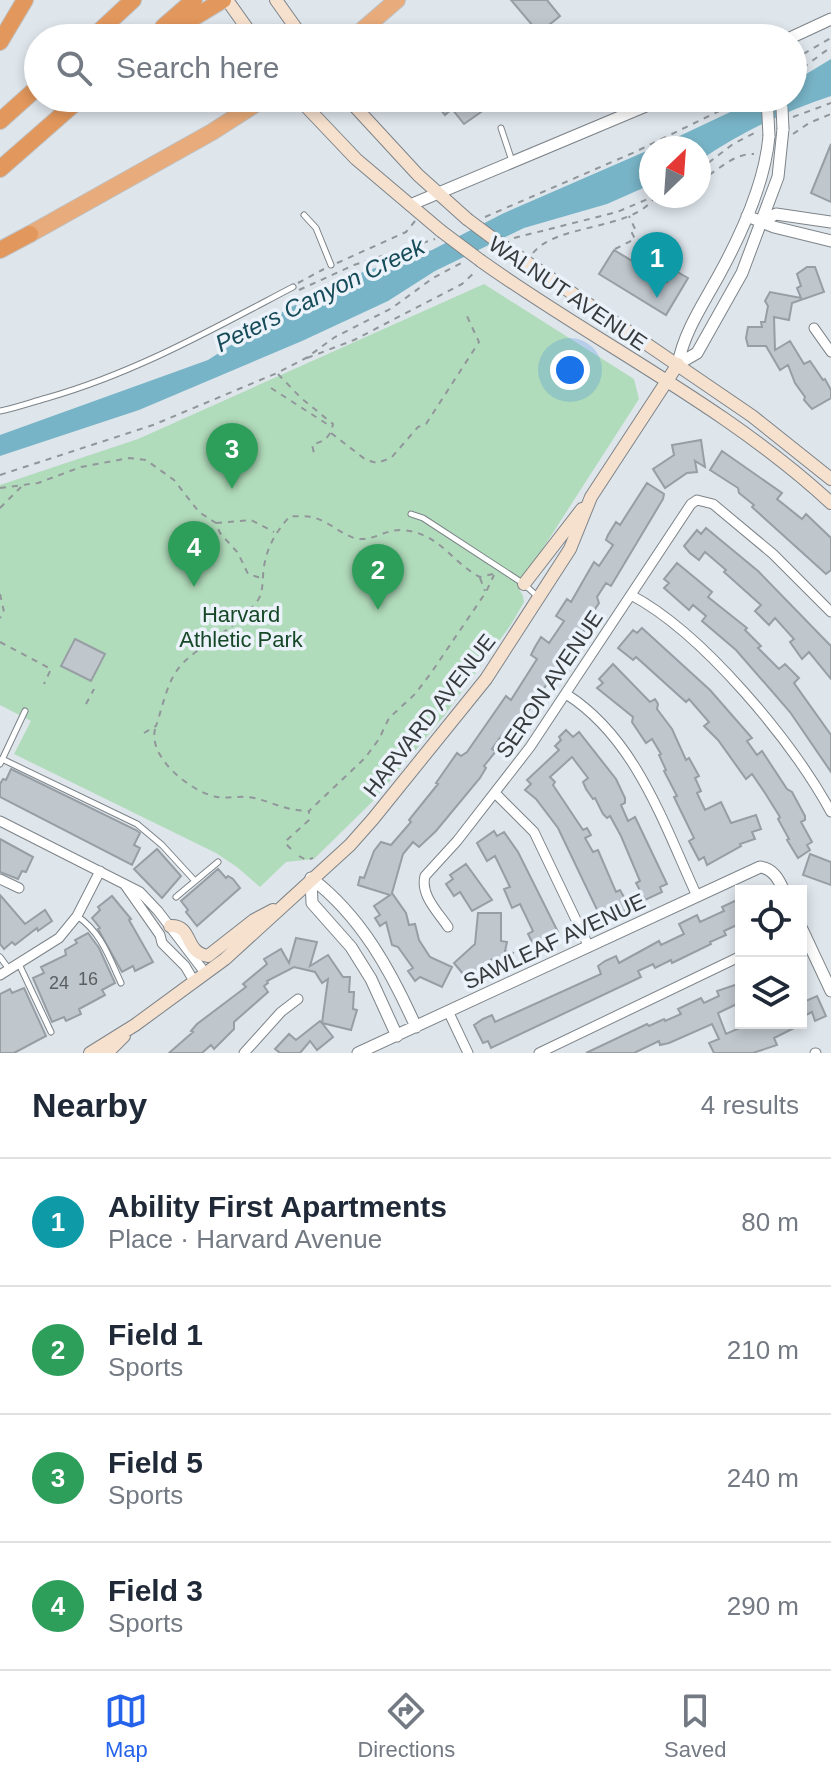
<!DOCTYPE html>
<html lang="en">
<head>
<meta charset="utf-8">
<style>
	body { margin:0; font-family:Arial,sans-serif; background:#f2f2f3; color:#1f2937 }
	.controls { position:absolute; right:24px; bottom:24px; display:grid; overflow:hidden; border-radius:0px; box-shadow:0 4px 12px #0003 }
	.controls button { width:72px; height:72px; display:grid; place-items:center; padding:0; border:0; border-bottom:2px solid #e0e1e3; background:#fff; color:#1f2937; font:40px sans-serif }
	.compass { position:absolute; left:639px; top:136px; width:72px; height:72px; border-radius:50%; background:#fff; box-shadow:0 4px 12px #0003; rotate:25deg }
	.you { position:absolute; left:570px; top:370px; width:28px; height:28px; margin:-20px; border:6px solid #fff; border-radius:50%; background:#1a73e8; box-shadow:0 0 0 12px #1a73e833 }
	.badge { display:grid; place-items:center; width:52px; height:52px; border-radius:50%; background:#2563eb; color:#fff; font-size:26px; font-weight:700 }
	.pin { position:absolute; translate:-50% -66px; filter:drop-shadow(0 2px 4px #0008) }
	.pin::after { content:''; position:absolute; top:42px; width:28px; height:24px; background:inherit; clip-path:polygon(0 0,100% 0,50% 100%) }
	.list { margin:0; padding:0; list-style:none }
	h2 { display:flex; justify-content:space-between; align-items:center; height:104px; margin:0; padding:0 32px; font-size:34px }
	h2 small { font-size:26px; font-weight:400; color:#747a83 }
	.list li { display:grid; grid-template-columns:52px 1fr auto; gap:24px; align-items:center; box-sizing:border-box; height:128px; padding:0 32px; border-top:2px solid #e0e1e3 }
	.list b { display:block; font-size:30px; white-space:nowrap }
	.list p { margin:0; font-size:26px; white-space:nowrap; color:#747a83 }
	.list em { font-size:26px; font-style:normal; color:#747a83 }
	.icon { flex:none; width:44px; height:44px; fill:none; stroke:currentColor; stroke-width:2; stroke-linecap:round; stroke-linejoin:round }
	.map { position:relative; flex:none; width:831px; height:1053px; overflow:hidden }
	.search { position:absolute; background:#fff; box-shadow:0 4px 12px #0003; left:24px; right:24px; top:24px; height:88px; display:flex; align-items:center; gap:20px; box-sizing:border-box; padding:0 28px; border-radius:44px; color:#747a83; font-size:30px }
	.sheet { height:616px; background:#fff }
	nav { display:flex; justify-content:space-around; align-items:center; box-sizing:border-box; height:112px; border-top:2px solid #e0e1e3; background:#fff; font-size:22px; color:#747a83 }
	nav a { display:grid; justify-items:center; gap:4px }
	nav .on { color:#2563eb }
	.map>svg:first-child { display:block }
</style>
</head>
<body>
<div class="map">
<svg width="831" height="1053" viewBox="0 0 831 1053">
	<rect width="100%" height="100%" fill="#dee5eb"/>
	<path fill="#b1dcbb" d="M484,284L634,379L639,399L518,587L523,596L524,602L510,626L444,716L375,799L314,859L286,862L260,887L237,867L216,853L14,754L31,721L0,705V485L138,439Z"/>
	<path fill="#78b4c7" d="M831,59V96C783,112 741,132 699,161V148H654L760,98H793V82Z
		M651,149L650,185L607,204L524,228L435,271L388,301L302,341L139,410L0,456V435L208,360L287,309L363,272L432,250L504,213Z"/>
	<path fill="#bfc6cc" stroke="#979ea4" stroke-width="2" d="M511,0H547L560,16L539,33Z
		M431,98H501L464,124L452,109L445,115Z
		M831,144V202L811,193Z
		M614,250L667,282L674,270L688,278L666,315L599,274Z
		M807,267H815L824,292L792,303L789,320L774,317L775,350L790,341L804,364L810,361L823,380L825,379L831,390V398L812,409L804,400L805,397L795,383L788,365L780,370L766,346H748L746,338L748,327H762L761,322H765L768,306L765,301L770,292L801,298L797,288L801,286L797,274Z
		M701,440L705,467L695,461L697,472L687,473L665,488L653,469L674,455L672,445Z
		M722,451L782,493L777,499L802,519L806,514L831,538V570L826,574L752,507L754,505L739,493L738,488L710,470Z
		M647,483L664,494L663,499L611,586L606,583L597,597L599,603L586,623L588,625L508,740L502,735L492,749L496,751L484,766L486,768L480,778L436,831L419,847L413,842L403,854L392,893L406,913L409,925L415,924L419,940L430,957L452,967L442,987L420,977L415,981L408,971L413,968L398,947L392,945L386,922L380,926L375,918L380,915L374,906L390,895L358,885L360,877L364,878L374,851L381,842L391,845L411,822L409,820L438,784L436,783L457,753L461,756L467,752L506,696L511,700L537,659L531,655L535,647L541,637L549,643L564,621L556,616L567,599L571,602L594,562L599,566L613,545L606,540L608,535L616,522L620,525Z
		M706,528L758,571L827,642L831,646V679L809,652L802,659L790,642L794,639L775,618L769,625L755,611L761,605L724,572L726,570L705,552L699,560L690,553L684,546L697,530L701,534Z
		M677,563L712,592L708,597L747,628L745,630L761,646L758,648L779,669L785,664L799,678L794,683L831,735V772L790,712L736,650L702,621L706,616L693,605L689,610L664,588L669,583L664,579Z
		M642,628L710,690L752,738L747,741L757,755L762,751L787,789L792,792L805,816V820L801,822L812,842L807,845L810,850L798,858L787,840L789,839L778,819L780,817L765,793L752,774L746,779L718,740L704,726L709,722L689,699L686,702L636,657L633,660L618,648L633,630L637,633Z
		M75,639L105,654L91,681L61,666Z
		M613,664L650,702L655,699L658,704L657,709L672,729L686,760L689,758L699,776L695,778L701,791L697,793L705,810L721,802L731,823L756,815L761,829L752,832L755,839L740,844L741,846L707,865L704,857L699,860L689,841L694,838L674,797L677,796L664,771L666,770L659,755L661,754L652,739L646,743L632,722L633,717L597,688L603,683L599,679Z
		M566,730L573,737L579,732L616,779L625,798V803L621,805L628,821L635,817L667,884L660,887L662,892L645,900L636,883L640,881L621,836L610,816L607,818L603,814L595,798L593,799L586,789L583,782L588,778L572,757L550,777L555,782L553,785L583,830L587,828L591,835L585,838L593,852L598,850L616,892L620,890L625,899L628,909L609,918L606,913L600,916L558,828L536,799L525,790L531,784L527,780L559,750L555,746L561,740L559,737Z
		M11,769L136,830L140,833L134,845L140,848L132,865L0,797V784L3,779L6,780Z
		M494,831L497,836L504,832L518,852L558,932L552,934L556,942L537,952L528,934L533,931L520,904L512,908L504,889L510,887L495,856L487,861L477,843Z
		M0,839L33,857L26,872L22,871L18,879L0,872Z
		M157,849L181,876L162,898L134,869Z
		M810,854L831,862V885L803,875Z
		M466,864L492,900L472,911L460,892L454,896L446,884L453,879L450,875Z
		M218,869L226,878L228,876L233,879L240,888L197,926L186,912L188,910L181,901Z
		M0,895L25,924L45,910L52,921L38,931L37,928L15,945L12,942L4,949L0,944Z
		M112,896L131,919L129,920L153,962L135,971L133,966L122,972L98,929L100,928L92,918L100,910L98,907Z
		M741,898V923L724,931L726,935L710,942L711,944L672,963L671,960L655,968L653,964L638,971L641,977L491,1048L488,1041L483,1043L474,1025L483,1019L492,1015L495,1022L601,974L598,966L605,961L616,956L619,963L659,941L661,945L684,934L679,924L697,915L700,922L724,911L722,907Z
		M478,913H501V941L507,942L505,951L513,953L510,964L492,959L468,980L454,963L475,944Z
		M88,933L99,948L115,983L102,990L105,995L79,1009L81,1014L66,1021L64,1017L52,1022L33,978L44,973L41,967L66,955L65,950L77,943L75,940Z
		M296,938L317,942L310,966L328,955L343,977H350L349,992H354L353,1009L357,1010L351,1030L322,1023L333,1037L317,1050L310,1041L300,1053H280L275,1049L289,1034L296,1040L320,1021L322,1023L328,979L322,983L315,972L294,967L267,981L268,983L264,986L268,992L234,1022V1029L214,1049L211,1045L202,1053H169L193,1032L191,1031L197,1024L246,987L243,984L267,964L264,959L281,949L289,963Z
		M741,983V1002L718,1013L726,1034L751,1023H804L774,1038L777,1045L753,1053H714L709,1043L719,1039L712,1024L669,1043L660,1045L659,1041L634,1053H586L647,1024L649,1026L664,1019L665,1021L681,1014L678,1009L701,998L704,1003L719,996L717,991Z
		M24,988L46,1036L14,1053H0V994L10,989L12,993Z
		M817,996L826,1016L815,1021L812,1012L804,1016L801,1003Z"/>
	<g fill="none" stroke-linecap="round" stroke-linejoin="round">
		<g stroke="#7d8489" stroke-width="7">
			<path id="service" d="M501,128L512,161
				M304,215L316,228L331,265
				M0,411C16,408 32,402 47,398C135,373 213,329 293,287
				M411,514L423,518L524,584L538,597
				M2,759L137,824L162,845L195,881
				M0,764L25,711
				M176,897L218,862
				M77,916C101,932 109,957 121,983
				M0,957L9,969
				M19,964L51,1032"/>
		</g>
		<g stroke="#7d8489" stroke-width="11">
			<path id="minor" d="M814,328L831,352
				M631,595C703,633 792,741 831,812
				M566,694C636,738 664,825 697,896
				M495,793L534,832L589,947
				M0,821L140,892L158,911L206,974
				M0,879L19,888
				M125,885L160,935L162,943L185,966L194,981
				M448,927C438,912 420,895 425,876L457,841L530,747L691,504L697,500L713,504L773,554L831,612
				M0,975L59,938L77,916L100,871
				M449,1013L468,1053
				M244,1053L281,1012L298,999
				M539,1053L741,956
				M815,1053H816"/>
		</g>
		<g stroke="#7d8489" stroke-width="13">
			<path id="tertiary" d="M790,38L831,19
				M410,205L665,98
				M747,216L774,227L831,241
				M763,221L776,214L831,222
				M678,364L697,353L742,273L778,177L783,129
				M678,364C684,332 703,304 719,275C742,233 765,183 769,136
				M311,878C361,916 391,971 416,1027
				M311,878L312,903L351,947L371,979L397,1036
				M801,927L831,991
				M358,1053L760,867C773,868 779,880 784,891"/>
		</g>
		<g stroke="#7d8489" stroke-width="14">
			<path id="secondary" d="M227,0L254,38
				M276,0L303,38
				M298,98L356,159L441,231
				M347,98L418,175L467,219
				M506,248L752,416L831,479
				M481,261C596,343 726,406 831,503
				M524,584L582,509
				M170,926C194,925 183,952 208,956L254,920L273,910
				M90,1053L135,1025L225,959L350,845L373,819L486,679L570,549L591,497L678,364
				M107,1053L124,1036"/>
		</g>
		<g stroke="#bfc0c1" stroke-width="18">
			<path id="trunk" d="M353,38L397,0
				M30,234L212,132L265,98"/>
		</g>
		<g stroke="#bfc0c1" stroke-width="18">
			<path id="motorway" d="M163,27L194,0
				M92,38L133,0
				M152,38L185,23L223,0
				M0,42L25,0
				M0,121L38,87
				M0,169L81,98
				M0,250L30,234"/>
		</g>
		<path stroke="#91969a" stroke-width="2" stroke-dasharray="6 6" stroke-linecap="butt" d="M793,60L831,38
			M793,75L831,47
			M793,117L831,103
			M793,134L809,123L831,114
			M699,170L733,144L758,131
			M699,181C717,172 733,153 754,154
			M662,196H664
			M485,217L635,152L746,98
			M514,238L617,212L655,196
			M615,249L635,239L632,233L636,231L629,216
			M533,253C557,223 632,231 655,197
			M337,263L406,232L415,221
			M298,283L324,269
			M299,290L354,265L435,239
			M307,358L354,340L462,284L475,272
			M278,374L301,398L333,424L331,432L325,440L312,445L314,453
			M271,388L330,426
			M331,433L366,460L377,463L391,458L418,427L426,424L479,342L466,314
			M0,475L153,425L277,373L306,358L335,337L392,308L433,278L465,261
			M0,488L38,483L81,467L129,458L146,460L174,480L199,512L216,523L220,533L238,553L248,574L261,578
			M0,508L21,487
			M216,523L251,520L274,532
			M480,578L485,591
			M0,594L4,612L0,618
			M0,642L51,669L44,684
			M86,704L94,689
			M155,729C148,758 191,792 217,797C228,799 241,795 254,798C275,803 284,810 308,811
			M144,733L156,726C163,706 167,680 182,664C205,641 239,627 258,600C263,592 262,586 263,577C264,552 274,534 290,516C298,517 308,515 315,518C329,522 340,533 354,538C371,543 385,529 402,530C440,533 451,562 480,577L493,574
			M291,849L285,843L287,840L309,820V811L365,758L379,739L389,718L415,694L431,673L486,592L494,575
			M299,856L306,860L313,858"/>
		<use href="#service" stroke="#fff" stroke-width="5"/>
		<use href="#minor" stroke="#fff" stroke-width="9"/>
		<use href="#tertiary" stroke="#fff" stroke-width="11"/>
		<use href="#secondary" stroke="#f6e0ce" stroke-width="12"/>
		<use href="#trunk" stroke="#e8ac7c" stroke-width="16"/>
		<use href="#motorway" stroke="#e2975c" stroke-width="16"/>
		<g stroke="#7d8489" stroke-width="13" stroke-linecap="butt">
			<path id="tertiary-bridge" d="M767,98L769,136
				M782,108L783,129"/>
		</g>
		<g stroke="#7d8489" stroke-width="14" stroke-linecap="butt">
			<path id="secondary-bridge" d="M467,219L506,248
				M441,231L481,261"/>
		</g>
		<use href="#tertiary-bridge" stroke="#fff" stroke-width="11"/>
		<use href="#secondary-bridge" stroke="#f6e0ce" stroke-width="12"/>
	</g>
	<g text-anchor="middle" stroke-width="7" stroke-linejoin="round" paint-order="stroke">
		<g font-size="18" fill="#5a5e61">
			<text x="88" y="985">16</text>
			<text x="59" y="989">24</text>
		</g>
		<g font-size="22" fill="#383b3d" stroke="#ebf2f9">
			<text transform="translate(568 293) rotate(34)" y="8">WALNUT AVENUE</text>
			<text transform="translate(549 684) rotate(-56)" y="8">SERON AVENUE</text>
			<text transform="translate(429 715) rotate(-52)" y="8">HARVARD AVENUE</text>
			<text transform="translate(554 941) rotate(-25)" y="8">SAWLEAF AVENUE</text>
		</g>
		<g font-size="22" fill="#164827" stroke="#ebf2f9">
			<text x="241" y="622">Harvard<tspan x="241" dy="25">Athletic Park</tspan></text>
		</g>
		<g font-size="24" font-style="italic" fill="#164b59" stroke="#ebf2f9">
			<text transform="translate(320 295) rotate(-26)" y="8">Peters Canyon Creek</text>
		</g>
	</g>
</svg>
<div class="controls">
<button><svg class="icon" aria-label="locate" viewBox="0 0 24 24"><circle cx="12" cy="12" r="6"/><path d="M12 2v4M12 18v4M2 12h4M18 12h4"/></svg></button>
<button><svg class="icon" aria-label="layers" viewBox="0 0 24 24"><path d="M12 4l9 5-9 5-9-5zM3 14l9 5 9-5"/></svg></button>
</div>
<svg class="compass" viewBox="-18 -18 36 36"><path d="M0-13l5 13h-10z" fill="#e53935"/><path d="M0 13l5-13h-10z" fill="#747a83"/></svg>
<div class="you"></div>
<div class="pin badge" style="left:657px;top:298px;background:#0f9aa8">1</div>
<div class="pin badge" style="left:378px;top:610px;background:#2e9e5b">2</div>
<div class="pin badge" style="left:232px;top:489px;background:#2e9e5b">3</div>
<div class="pin badge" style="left:194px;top:587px;background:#2e9e5b">4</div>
<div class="search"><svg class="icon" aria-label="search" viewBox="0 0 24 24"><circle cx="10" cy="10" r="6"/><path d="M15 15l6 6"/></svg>Search here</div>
</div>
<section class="sheet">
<h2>Nearby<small>4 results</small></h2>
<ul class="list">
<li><span class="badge" style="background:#0f9aa8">1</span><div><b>Ability First Apartments</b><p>Place · Harvard Avenue</p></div><em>80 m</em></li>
<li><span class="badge" style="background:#2e9e5b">2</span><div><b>Field 1</b><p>Sports</p></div><em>210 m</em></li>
<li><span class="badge" style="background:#2e9e5b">3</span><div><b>Field 5</b><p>Sports</p></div><em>240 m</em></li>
<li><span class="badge" style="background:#2e9e5b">4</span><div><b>Field 3</b><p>Sports</p></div><em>290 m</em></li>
</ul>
</section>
<nav>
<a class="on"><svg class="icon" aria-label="map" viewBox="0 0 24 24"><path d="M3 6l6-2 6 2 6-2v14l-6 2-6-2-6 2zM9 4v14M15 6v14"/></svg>Map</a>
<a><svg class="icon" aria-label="directions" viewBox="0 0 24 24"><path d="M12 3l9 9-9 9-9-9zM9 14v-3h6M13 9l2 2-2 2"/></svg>Directions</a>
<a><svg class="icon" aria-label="saved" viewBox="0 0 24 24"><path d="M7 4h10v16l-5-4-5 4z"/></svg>Saved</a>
</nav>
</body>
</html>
